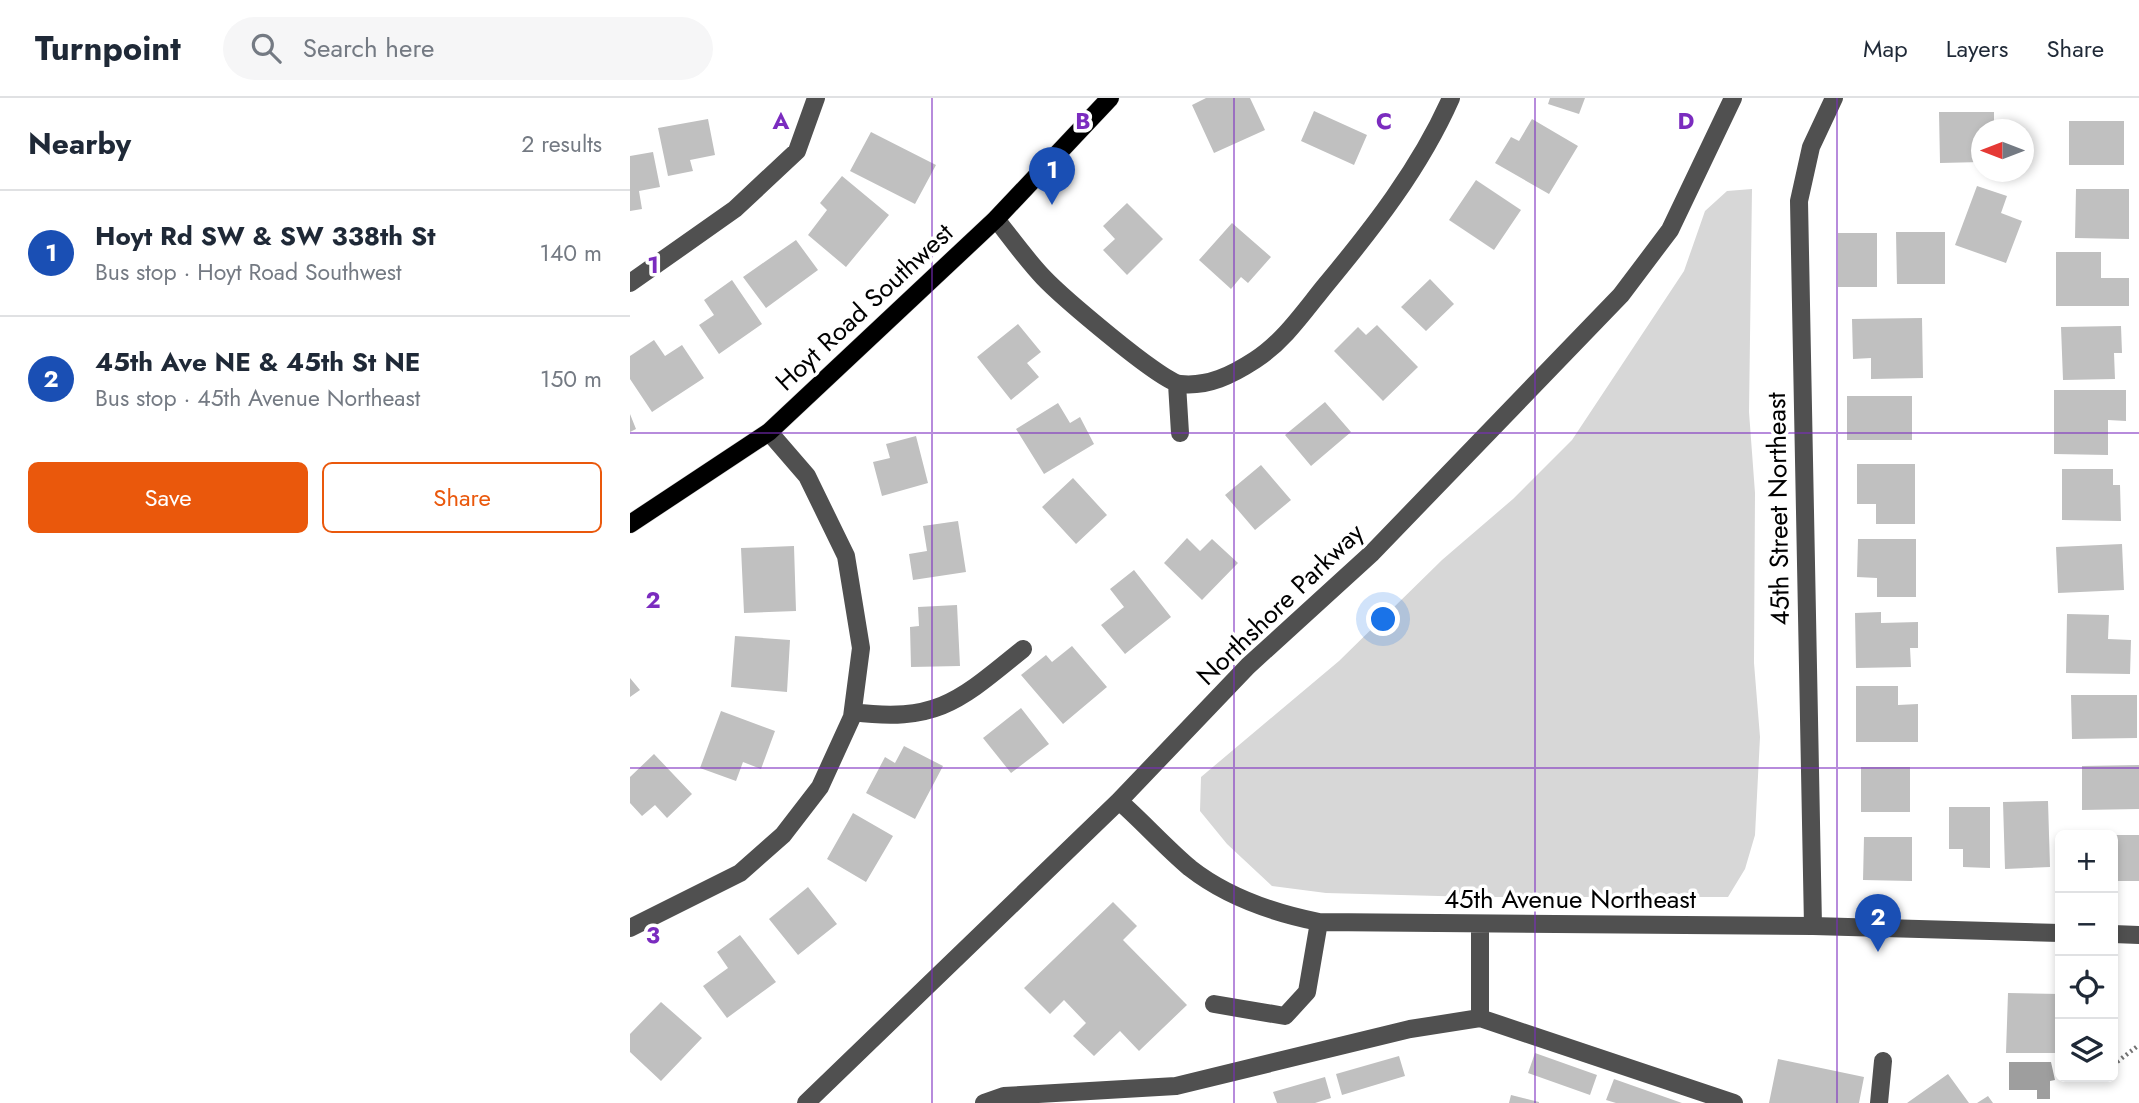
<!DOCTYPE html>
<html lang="en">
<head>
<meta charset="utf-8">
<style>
	body { margin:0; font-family:Jost,sans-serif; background:#f6f6f7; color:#1f2937 }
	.controls { position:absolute; right:21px; bottom:21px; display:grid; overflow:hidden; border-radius:10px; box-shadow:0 4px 10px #0003 }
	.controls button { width:63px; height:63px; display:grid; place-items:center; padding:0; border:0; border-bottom:2px solid #e0e1e3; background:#fff; color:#1f2937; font:35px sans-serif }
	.compass { position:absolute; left:1341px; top:21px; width:63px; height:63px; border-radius:50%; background:#fff; box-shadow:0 4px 10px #0003; rotate:270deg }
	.you { position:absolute; left:754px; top:522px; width:24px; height:24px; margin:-18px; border:5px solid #fff; border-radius:50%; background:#1a73e8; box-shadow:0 0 0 10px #1a73e833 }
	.badge { display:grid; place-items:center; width:46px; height:46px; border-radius:50%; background:#ea580c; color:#fff; font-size:23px; font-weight:700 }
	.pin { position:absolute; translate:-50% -58px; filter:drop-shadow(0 2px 4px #0008) }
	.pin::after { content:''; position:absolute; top:37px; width:24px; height:21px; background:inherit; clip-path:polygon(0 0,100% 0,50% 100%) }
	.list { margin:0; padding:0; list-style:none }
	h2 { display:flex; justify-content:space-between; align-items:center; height:91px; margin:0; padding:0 28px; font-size:30px }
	h2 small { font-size:23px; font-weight:400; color:#747a83 }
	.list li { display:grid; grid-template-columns:46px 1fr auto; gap:21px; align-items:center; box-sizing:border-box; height:126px; padding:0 28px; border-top:2px solid #e0e1e3 }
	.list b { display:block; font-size:26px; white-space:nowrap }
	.list p { margin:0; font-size:23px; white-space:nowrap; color:#747a83 }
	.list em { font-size:23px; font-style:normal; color:#747a83 }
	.actions { display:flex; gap:14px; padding:21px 28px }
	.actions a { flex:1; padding:16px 0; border:2px solid #ea580c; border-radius:10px; text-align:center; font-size:24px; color:#ea580c }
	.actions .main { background:#ea580c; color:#fff }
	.icon { flex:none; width:38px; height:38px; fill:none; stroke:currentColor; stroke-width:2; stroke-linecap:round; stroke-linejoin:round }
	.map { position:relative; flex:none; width:1509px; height:1005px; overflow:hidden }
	header { display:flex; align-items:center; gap:42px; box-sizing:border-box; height:98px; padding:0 35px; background:#fff; border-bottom:2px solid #e0e1e3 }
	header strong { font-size:33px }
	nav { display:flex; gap:38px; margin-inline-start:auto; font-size:24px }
	.search { width:490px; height:63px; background:#f6f6f7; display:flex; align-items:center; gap:18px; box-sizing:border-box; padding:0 24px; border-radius:38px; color:#747a83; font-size:26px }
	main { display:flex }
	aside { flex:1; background:#fff }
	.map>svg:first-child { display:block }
</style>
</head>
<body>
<header>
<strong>Turnpoint</strong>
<div class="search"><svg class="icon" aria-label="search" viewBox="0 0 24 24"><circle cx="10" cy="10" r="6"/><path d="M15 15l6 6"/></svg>Search here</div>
<nav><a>Map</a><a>Layers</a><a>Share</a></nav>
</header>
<main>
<aside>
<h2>Nearby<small>2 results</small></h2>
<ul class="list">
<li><span class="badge" style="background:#1a4fb4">1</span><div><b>Hoyt Rd SW &amp; SW 338th St</b><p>Bus stop · Hoyt Road Southwest</p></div><em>140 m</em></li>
<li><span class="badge" style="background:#1a4fb4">2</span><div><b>45th Ave NE &amp; 45th St NE</b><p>Bus stop · 45th Avenue Northeast</p></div><em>150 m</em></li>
</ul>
<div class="actions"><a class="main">Save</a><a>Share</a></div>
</aside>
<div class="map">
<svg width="1509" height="1005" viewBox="0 0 1509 1005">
	<rect width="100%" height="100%" fill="#fff"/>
	<path fill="#d7d7d7" d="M1122,91L1119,314L1125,395L1124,565L1130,639L1125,737L1115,771L1098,799H846L696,795L642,788L597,746L570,713L571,679L709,563L812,462L883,401L942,342L1054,173L1075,113L1097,93Z"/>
	<path fill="#9e9e9e" d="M1379,964H1421L1425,982L1420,983V1001H1407V992H1379Z"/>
	<path fill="#c0c0c0" d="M576,0H620L635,32L584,55L562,7Z
		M920,0H955L949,16L918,6Z
		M684,13L737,37L724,67L671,43Z
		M1309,14H1364V32H1352V64L1310,65Z
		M78,21L85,57L60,62L63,73L38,78L28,30Z
		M902,21L948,48L919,96L865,65L881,39L889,43Z
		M1439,23H1494V67H1439Z
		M241,34L306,67L285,106L220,73Z
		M23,54L30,89L9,93L12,111L0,113V58Z
		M212,78L259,117L216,169L178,137L197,112L190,105Z
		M846,82L891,112L864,152L819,122Z
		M1347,88L1377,98L1371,115L1392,123L1376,165L1325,147Z
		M1446,91H1499V141L1445,140Z
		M497,105L533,141L497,177L473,152L485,141L473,128Z
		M602,125L641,159L618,185L611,179L601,191L569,162Z
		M1266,134H1315V186H1267Z
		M1208,135H1247V189H1208Z
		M166,142L188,172L136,210L113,179Z
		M1426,154H1471V180H1499V208H1426Z
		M800,181L824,206L796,233L771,209Z
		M102,182L132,226L89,256L69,227L84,217L74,202Z
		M1292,220L1293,280L1241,281V260L1223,261L1222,221Z
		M388,226L411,254L397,265L409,279L381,302L347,259Z
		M747,227L788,269L753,303L704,253L728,229L736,237Z
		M1491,228L1492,255H1484L1485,281L1433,282L1431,229Z
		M24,242L35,258L52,247L74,280L22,314L0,281V258Z
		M1424,292H1496V323L1478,322V357L1424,356Z
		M1217,298H1282V342H1217Z
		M695,304L721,334L681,368L655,337Z
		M428,305L440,325L450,319L464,346L414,376L386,331Z
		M0,316L6,331L0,334Z
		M286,338L298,385L252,398L243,364L260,360L256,346Z
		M1227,366H1285V426H1246V406H1227Z
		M631,367L661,402L625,432L595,397Z
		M1432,371H1483V387H1490L1491,423L1432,422Z
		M443,380L477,417L446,446L412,409Z
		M328,423L336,474L283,482L279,456L297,453L293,428Z
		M557,440L570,453L582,441L608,465L572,502L534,465Z
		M1228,441H1286V499H1247V480L1227,479Z
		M1492,446L1494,492L1428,495L1426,449Z
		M164,448L166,513L114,515L111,450Z
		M504,472L541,519L495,556L471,527L494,509L480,491Z
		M327,507L330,568L281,569L280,529L289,528L288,509Z
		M1251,514V525L1288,524V550H1280L1281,569L1226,570L1225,515Z
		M1437,516L1479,517L1478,541L1501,542L1500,576L1436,575Z
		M105,538L160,542L157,594L101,589Z
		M442,548L477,589L433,626L391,577L416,557L422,564Z
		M0,580L10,592L0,599Z
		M1226,588H1268V607L1288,606V644H1226Z
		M1441,597H1507V640L1442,641Z
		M391,610L419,646L381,675L353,640Z
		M91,613L145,633L131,671L113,664L106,683L70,670Z
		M274,648L313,668L285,721L236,695L255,659L265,665Z
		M24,656L62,696L37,720L25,707L12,718L0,705V679Z
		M1509,667V711L1452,712V668Z
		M1231,669H1280V714H1231Z
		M1418,703L1420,769L1375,771L1373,704Z
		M1319,709H1360V770L1333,769V751H1319Z
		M223,715L263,738L236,784L197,761Z
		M1483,737H1509V783H1483Z
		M1234,739H1282V783L1233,782Z
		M178,789L207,826L168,857L139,821Z
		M483,804L507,828L493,842L557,907L509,953L490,933L464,958L443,938L456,925L434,902L420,916L394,890Z
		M110,837L146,884L97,920L73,888L98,870L87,854Z
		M1378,895L1430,896V955H1376Z
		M31,904L72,940L31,983L0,954V936Z
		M905,955L967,977L960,997L898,975Z
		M769,958L775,978L712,997L706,976Z
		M1148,961L1234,979L1229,1005H1139Z
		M1318,976L1339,1005H1277Z
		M695,979L701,1000L685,1005H647L643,994Z
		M984,981L1052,1005H986L976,1002Z
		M881,997L909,1004V1005H879Z
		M1358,998L1363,1005H1347Z"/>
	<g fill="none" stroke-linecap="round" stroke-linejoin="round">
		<g stroke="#dbdbdb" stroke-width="19">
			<path id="major" d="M0,426L139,334L366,121L480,0"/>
		</g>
		<path stroke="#727272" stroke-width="4.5" stroke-dasharray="2 3.5" stroke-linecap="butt" d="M1483,967L1509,947"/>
		<path stroke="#505050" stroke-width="18" d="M366,121C381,140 396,161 413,179C430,197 531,284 550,286C578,289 602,277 625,262C653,244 673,215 694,189C743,130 790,70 821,0
			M0,185L105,111L167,53L186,0
			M547,286L550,335
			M223,614C308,625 330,602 393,551
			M489,703C513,724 535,749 560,770C597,799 644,815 689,824L1183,828L1430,835
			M850,826V920
			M1183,828L1169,103L1181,49L1204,0
			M0,830L110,775L153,737L190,689L222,619L231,550L216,458L177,378L139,334
			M1483,836L1509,837
			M584,906L655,918L677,894L689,824
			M176,1005L489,703L618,568L742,455L991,197L1040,132L1103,0
			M354,1005L374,998L546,988L780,931L850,920L1104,1005
			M1249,1005L1253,963"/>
		<use href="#major" stroke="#000" stroke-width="18"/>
	</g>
	<path fill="none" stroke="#7b2cbf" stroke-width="2" stroke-opacity="0.55" d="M302,0V1005M604,0V1005M905,0V1005M1207,0V1005M0,335H1509M0,670H1509"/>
	<g text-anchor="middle" stroke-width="7" stroke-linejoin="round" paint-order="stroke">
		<g font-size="26" fill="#000" stroke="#fff">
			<text transform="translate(234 209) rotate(-43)" y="9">Hoyt Road Southwest</text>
			<text transform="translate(1148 411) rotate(-91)" y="9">45th Street Northeast</text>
			<text transform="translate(650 506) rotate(-44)" y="9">Northshore Parkway</text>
			<text x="940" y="810">45th Avenue Northeast</text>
		</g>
	</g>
	<g font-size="23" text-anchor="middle" font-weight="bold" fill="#7b2cbf" stroke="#fff" stroke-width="7" stroke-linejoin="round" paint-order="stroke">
		<text x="151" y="31">A</text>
		<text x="453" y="31">B</text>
		<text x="754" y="31">C</text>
		<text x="1056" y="31">D</text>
		<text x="23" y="175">1</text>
		<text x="23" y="510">2</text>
		<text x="23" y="845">3</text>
	</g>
</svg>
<div class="controls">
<button>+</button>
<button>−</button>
<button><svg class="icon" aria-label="locate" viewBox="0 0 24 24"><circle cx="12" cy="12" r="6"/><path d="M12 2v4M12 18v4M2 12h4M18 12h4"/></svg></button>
<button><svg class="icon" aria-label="layers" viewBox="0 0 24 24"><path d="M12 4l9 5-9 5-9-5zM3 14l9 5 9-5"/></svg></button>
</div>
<svg class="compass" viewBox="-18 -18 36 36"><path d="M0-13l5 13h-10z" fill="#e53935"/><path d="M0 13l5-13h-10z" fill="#747a83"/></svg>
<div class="you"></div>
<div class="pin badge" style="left:422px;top:107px;background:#1a4fb4">1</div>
<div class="pin badge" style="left:1248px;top:854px;background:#1a4fb4">2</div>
</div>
</main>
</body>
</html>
